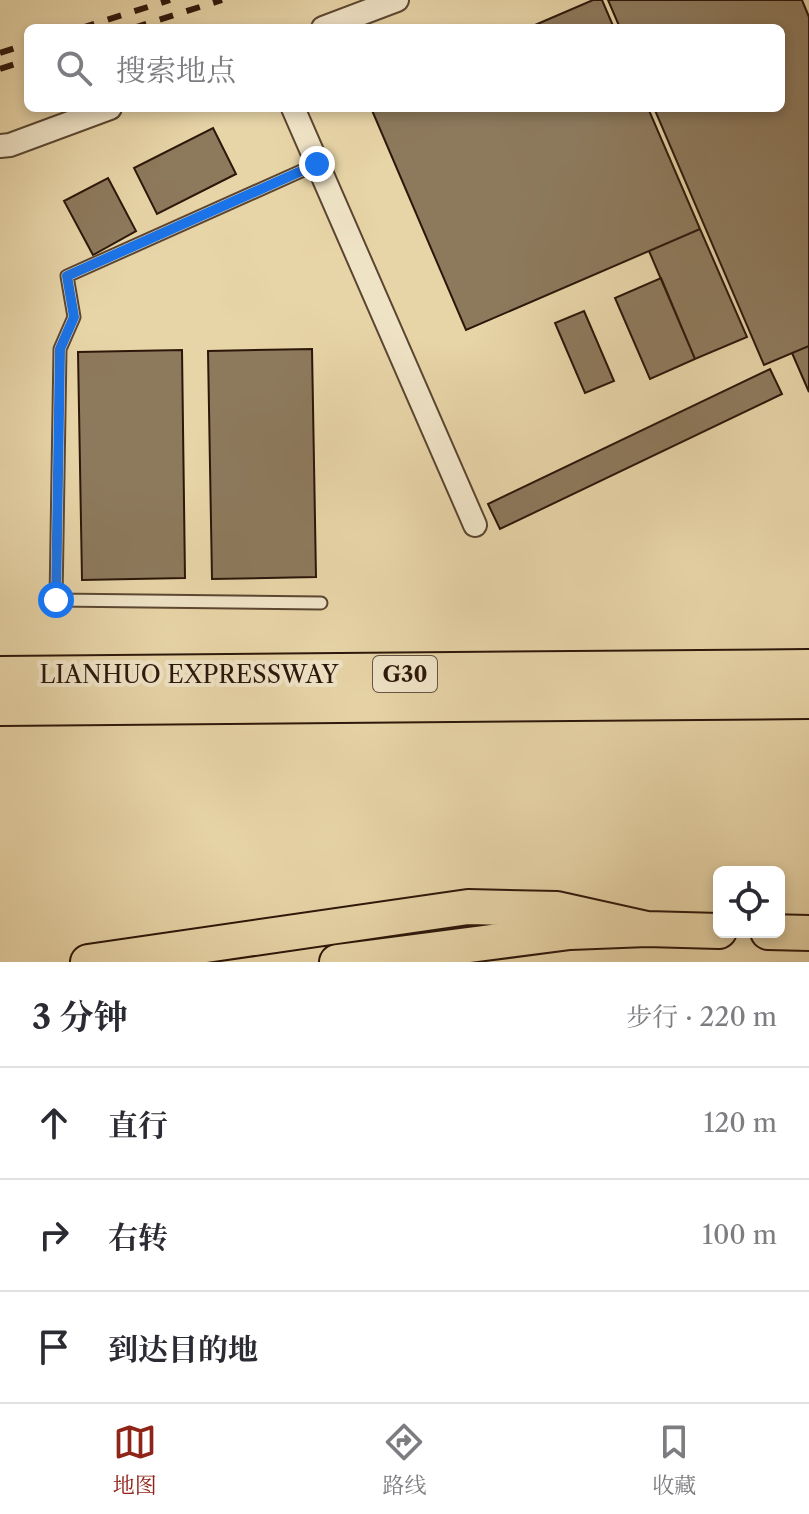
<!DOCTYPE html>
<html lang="zh">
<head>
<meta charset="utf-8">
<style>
	body { margin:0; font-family:"Libre Caslon Text","Noto Serif SC",serif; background:#f7f7f7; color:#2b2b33 }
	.controls { position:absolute; right:24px; bottom:24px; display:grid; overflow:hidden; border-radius:12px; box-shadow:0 4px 12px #0003 }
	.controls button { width:72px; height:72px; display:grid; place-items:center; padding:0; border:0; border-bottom:2px solid #e1e1e2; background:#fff; color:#2b2b33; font:40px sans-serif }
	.stop { position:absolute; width:24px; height:24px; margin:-18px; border:6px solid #1a73e8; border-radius:50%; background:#fff }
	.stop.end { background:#1a73e8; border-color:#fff; box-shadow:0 2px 8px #0008 }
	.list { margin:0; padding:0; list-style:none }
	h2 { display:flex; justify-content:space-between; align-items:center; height:104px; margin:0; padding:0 32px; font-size:34px }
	h2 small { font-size:26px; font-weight:400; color:#7c7c81 }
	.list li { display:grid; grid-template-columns:52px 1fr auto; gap:24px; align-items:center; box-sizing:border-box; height:112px; padding:0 32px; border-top:2px solid #e1e1e2 }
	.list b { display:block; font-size:30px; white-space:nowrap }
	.list em { font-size:26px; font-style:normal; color:#7c7c81 }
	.icon { flex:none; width:44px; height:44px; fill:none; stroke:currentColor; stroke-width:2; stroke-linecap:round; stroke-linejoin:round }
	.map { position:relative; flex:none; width:809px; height:962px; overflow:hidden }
	.search { position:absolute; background:#fff; box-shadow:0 4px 12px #0003; left:24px; right:24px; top:24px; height:88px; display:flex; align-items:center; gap:20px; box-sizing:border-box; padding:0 28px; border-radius:12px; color:#7c7c81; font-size:30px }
	.sheet { height:440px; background:#fff }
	nav { display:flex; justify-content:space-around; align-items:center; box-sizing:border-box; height:112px; border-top:2px solid #e1e1e2; background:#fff; font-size:22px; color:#7c7c81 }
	nav a { display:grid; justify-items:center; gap:4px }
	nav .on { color:#8f2418 }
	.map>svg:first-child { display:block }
</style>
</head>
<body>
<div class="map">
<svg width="809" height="962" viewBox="0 0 809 962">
	<rect width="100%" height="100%" fill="#e7d4a7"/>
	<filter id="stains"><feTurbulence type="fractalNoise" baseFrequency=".0025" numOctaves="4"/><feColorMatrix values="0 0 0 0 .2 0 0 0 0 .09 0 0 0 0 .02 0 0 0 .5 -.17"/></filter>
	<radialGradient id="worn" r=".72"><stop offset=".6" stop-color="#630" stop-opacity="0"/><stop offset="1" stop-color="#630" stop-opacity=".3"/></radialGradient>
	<path fill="#8d795c" stroke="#2c170a" stroke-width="2" d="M593,0H602L614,28H528Z
		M608,0H802L809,17V346L764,365L654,108H781V28H620Z
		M371,108H648L700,229L466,330Z
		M213,128L236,174L157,214L134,168Z
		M108,178L136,231L93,255L64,201Z
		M700,229L747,337L695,359L649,251Z
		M661,278L695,359L650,379L615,298Z
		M584,311L614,381L585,393L555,323Z
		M809,346V392L792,353Z
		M312,349L316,577L212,579L208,351Z
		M182,350L185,578L82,580L78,352Z
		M770,369L782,394L500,529L488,504Z"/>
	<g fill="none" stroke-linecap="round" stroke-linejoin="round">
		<g stroke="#5b4631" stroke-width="15">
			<path id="service" d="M317,164L67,276L74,317L60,349L56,600L321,603"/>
		</g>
		<g stroke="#5b4631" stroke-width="26">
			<path id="minor" d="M323,28L397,0
				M293,108L475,525
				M0,146L10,145L110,108"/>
		</g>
		<g stroke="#2c170a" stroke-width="38">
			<path id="primary" d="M768,932L809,933
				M88,962L468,907L557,909L647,929
				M337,962L570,932L647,929L719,931"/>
		</g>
		<g stroke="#2c170a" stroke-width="44">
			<path id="motorway" d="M0,677L809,670
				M0,705L809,698"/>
		</g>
		<use href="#service" stroke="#efe3c6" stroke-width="11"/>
		<use href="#minor" stroke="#efe3c6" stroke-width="22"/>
		<use href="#primary" stroke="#e7d4a7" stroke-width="34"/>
		<use href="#motorway" stroke="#e7d4a7" stroke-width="40"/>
		<path stroke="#2c170a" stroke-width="6" stroke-dasharray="14 14" stroke-linecap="butt" d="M81,28L170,0
			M133,28L222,0
			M0,53L28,44
			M0,69L28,60"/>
	</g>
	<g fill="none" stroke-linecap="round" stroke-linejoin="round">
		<path stroke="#1a73e8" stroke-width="10" d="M56,600L60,349L74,317L67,276L317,164"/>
	</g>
	<g text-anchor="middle" stroke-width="8" stroke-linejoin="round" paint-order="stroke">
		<rect fill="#efe3c6" stroke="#665442" stroke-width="2" x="373" y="656" width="64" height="36" rx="6"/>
		<g font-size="22" font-weight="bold" fill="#2c170a">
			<text x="405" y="682">G30</text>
		</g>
		<g font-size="24" fill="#2c170a" stroke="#efe3c6">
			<text x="189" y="683">LIANHUO EXPRESSWAY</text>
		</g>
	</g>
	<rect width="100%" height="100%" filter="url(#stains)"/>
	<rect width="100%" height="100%" fill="url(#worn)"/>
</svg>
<div class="controls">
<button><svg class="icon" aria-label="locate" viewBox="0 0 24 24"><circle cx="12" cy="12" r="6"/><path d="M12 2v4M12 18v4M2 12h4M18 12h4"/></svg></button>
</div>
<div class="stop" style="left:56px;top:600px"></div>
<div class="stop end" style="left:317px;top:164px"></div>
<div class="search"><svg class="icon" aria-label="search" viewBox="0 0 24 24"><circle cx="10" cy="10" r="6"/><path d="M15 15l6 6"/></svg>搜索地点</div>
</div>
<section class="sheet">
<h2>3 分钟<small>步行 · 220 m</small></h2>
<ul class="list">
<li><svg class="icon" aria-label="ahead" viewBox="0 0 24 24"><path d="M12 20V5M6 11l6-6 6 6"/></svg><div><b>直行</b></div><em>120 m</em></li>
<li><svg class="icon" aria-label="right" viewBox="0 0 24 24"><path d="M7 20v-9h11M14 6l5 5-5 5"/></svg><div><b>右转</b></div><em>100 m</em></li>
<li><svg class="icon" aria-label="arrive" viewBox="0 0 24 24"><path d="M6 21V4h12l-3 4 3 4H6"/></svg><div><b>到达目的地</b></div></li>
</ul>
</section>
<nav>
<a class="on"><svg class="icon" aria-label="map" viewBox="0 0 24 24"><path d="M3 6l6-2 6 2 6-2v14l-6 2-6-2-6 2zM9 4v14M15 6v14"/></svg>地图</a>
<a><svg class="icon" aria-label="directions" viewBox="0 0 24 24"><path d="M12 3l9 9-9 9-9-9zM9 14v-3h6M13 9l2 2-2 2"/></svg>路线</a>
<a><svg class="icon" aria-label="saved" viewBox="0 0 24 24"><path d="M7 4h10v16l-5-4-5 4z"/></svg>收藏</a>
</nav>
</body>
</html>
